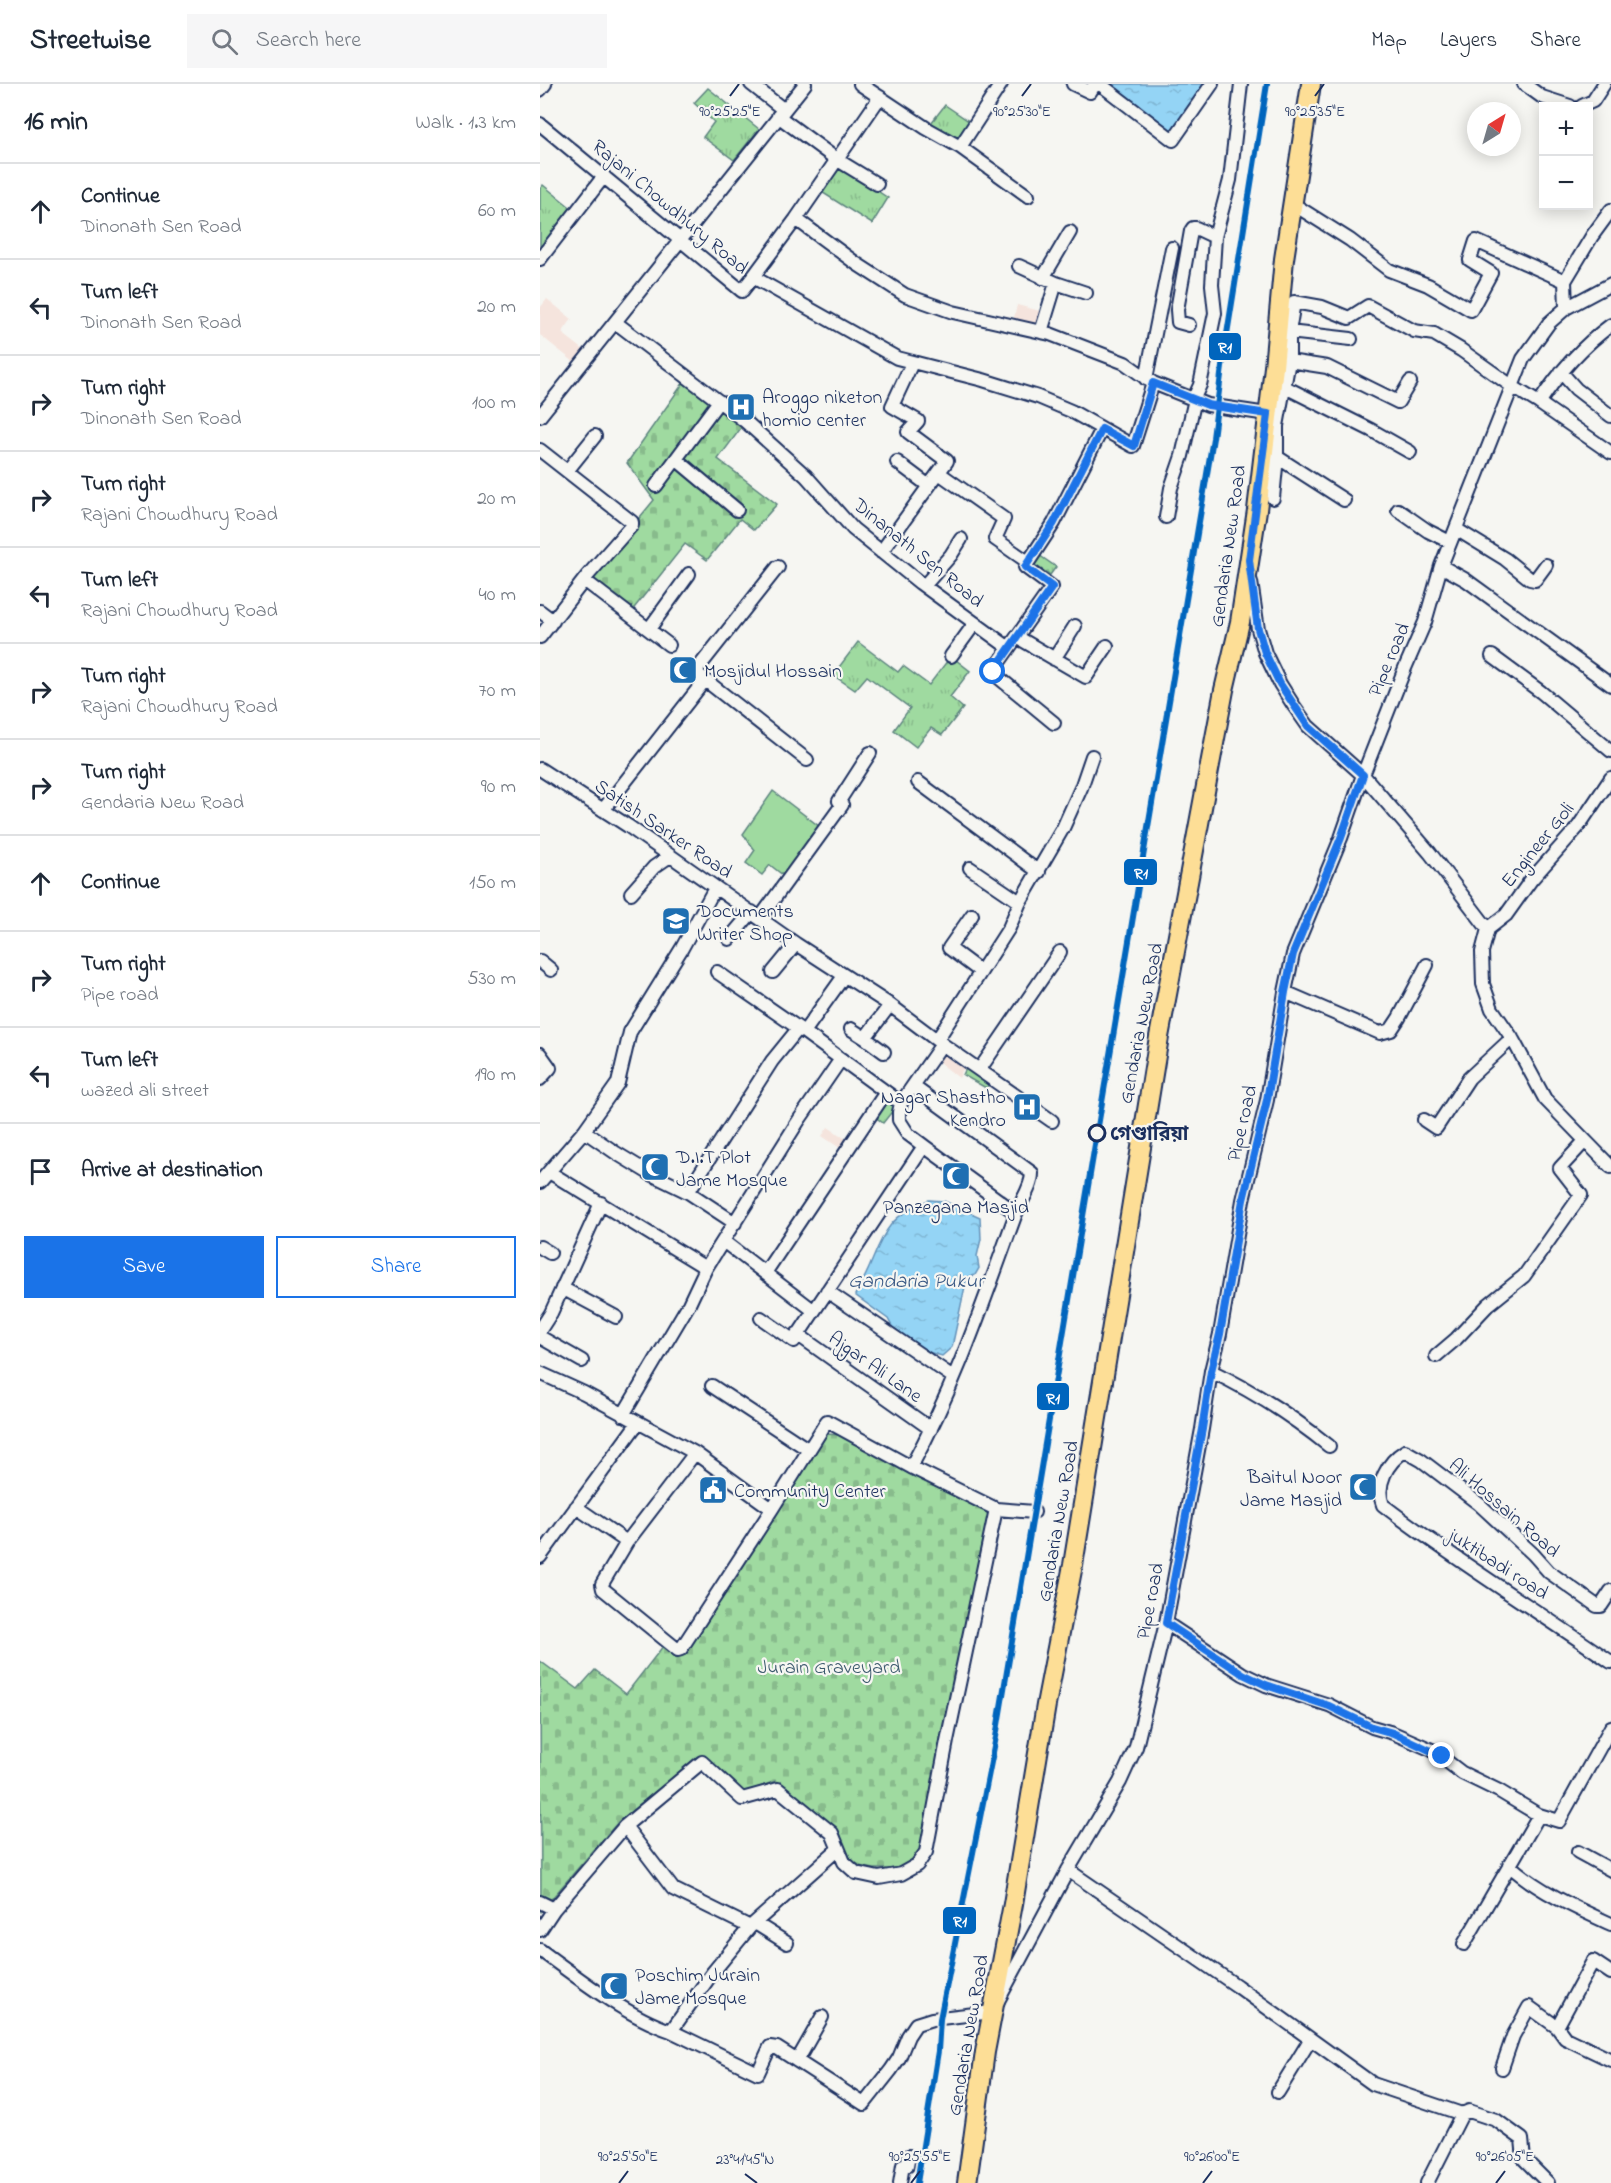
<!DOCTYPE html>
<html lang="en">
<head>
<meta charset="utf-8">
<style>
	body { margin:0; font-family:"Indie Flower","Noto Sans Bengali",sans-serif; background:#f6f6f7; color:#1f2937 }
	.controls { position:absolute; right:18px; top:18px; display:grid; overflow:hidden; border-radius:0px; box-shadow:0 3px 15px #0003 }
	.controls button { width:54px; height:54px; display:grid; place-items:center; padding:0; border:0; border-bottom:2px solid #e0e1e3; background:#fff; color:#1f2937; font:30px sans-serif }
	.compass { position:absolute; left:927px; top:18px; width:54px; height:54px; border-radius:50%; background:#fff; box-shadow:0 3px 15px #0003; rotate:37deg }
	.stop { position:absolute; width:18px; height:18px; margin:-14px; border:4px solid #1a73e8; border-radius:50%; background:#fff }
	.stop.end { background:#1a73e8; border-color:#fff; box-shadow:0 2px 6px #0008 }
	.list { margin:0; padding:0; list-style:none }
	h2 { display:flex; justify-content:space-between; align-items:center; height:78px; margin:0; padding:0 24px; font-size:26px }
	h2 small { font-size:20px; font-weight:400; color:#747a83 }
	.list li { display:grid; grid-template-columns:39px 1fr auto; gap:18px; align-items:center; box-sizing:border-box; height:96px; padding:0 24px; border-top:2px solid #e0e1e3 }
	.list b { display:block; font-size:22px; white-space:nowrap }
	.list p { margin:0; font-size:20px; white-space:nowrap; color:#747a83 }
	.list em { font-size:20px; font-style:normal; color:#747a83 }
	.actions { display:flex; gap:12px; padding:18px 24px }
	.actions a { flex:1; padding:14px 0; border:2px solid #1a73e8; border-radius:0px; text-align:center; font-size:21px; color:#1a73e8 }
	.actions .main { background:#1a73e8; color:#fff }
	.icon { flex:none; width:33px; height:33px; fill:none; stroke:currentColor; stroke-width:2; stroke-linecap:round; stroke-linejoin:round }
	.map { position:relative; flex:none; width:1071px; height:2099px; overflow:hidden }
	header { display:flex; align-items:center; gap:36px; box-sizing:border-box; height:84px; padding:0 30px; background:#fff; border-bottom:2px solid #e0e1e3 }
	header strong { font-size:28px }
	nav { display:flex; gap:33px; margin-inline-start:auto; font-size:21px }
	.search { width:420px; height:54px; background:#f6f6f7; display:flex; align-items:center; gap:15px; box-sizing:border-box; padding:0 21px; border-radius:0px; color:#747a83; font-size:22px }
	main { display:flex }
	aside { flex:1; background:#fff }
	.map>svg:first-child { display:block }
</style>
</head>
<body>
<header>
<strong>Streetwise</strong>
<div class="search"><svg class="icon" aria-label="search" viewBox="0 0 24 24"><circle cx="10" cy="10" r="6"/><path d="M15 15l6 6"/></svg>Search here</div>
<nav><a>Map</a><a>Layers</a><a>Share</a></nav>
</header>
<main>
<aside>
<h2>16 min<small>Walk · 1.3 km</small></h2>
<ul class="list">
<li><svg class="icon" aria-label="ahead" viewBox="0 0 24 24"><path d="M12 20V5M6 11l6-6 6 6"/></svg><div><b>Continue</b><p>Dinonath Sen Road</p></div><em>60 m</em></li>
<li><svg class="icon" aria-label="left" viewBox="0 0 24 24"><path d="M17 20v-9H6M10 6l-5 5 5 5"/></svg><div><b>Turn left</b><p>Dinonath Sen Road</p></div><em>20 m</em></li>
<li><svg class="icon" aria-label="right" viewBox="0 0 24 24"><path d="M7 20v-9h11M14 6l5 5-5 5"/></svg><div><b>Turn right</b><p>Dinonath Sen Road</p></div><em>100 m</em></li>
<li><svg class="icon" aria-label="right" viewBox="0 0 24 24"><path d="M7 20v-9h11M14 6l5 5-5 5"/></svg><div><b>Turn right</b><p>Rajani Chowdhury Road</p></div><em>20 m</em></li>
<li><svg class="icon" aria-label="left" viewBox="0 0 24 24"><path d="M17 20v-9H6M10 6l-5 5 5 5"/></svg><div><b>Turn left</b><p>Rajani Chowdhury Road</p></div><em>40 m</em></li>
<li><svg class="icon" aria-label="right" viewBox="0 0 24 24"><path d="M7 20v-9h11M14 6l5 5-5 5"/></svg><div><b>Turn right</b><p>Rajani Chowdhury Road</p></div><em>70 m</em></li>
<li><svg class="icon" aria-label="right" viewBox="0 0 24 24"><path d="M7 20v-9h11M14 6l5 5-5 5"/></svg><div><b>Turn right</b><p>Gendaria New Road</p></div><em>90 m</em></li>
<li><svg class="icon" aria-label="ahead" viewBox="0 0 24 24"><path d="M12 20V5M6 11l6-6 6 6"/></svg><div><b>Continue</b></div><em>150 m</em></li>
<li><svg class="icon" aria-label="right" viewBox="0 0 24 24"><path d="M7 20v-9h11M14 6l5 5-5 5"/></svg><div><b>Turn right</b><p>Pipe road</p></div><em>530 m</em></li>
<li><svg class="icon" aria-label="left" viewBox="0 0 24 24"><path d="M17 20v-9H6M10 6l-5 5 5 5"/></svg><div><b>Turn left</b><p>wazed ali street</p></div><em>190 m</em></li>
<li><svg class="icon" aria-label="arrive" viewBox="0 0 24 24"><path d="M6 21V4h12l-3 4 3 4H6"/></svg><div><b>Arrive at destination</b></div></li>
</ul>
<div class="actions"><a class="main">Save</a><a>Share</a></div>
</aside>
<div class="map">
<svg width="1071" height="2099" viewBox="0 0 1071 2099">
	<defs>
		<pattern id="cemetery-stones" width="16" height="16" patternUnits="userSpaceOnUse" patternTransform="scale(1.5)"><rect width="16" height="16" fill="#9fdaa0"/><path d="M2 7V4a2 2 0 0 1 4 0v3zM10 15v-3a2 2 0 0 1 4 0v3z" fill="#88bb8c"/></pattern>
		<pattern id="park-tufts" width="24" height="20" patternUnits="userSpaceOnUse" patternTransform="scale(1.5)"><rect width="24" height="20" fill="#9fdaa0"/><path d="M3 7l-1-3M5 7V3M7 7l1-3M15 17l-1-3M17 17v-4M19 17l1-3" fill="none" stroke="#88bb8c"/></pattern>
		<pattern id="water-ripples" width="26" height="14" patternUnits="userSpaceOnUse" patternTransform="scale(1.5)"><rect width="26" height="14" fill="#94d4f5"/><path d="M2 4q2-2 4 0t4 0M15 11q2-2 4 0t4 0" fill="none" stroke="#7fb6d4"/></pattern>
	</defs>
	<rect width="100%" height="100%" fill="#f6f6f2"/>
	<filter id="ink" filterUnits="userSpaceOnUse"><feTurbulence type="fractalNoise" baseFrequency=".0167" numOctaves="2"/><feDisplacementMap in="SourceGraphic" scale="12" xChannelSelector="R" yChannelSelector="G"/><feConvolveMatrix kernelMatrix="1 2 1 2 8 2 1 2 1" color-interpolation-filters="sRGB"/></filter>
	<g filter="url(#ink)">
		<path fill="#f5e4dd" d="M7,215L32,235L22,249L49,270L39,282L0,251V224Z
			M477,221L504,228L499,245L473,238Z
			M404,963L426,978L419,994L395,975Z
			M288,1043L306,1055L300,1064L282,1052Z"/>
		<path fill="#9fdaa0" stroke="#5d847f" stroke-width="1.5" d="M233,707L280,743L244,792L230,781L222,791L206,779L215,766L203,750Z
			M428,980L452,997L446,1004L423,991Z"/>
		<path fill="url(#cemetery-stones)" stroke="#5d847f" stroke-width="1.5" d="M146,295L204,340L178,375L237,420L214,446L200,435L167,476L145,460L91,528L49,495L114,416L87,379Z
			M286,1350L302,1351L449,1430L381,1764L368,1780L353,1785H334L319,1782L310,1776L304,1765L300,1749L235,1697L201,1710L157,1674L78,1738L1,1827L0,1577L38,1605L55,1586L86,1610L127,1557L145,1571Z"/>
		<path fill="url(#park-tufts)" stroke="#5d847f" stroke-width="1.5" d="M168,4L219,45L194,76L163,53L174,38L154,19Z
			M405,21L430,38L415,56L391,39Z
			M297,80L348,114L332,140L280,107Z
			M3,101L34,126L0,168V105Z
			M496,469L516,483L510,491L490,478Z
			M318,558L358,588L363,582L389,601L411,572L430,587L410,613L423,624L402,651L391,644L376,663L354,646L370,624L327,592L315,606L293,591Z
			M347,1012L358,1020L343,1039L333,1031Z"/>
		<path fill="url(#water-ripples)" stroke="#6492b9" stroke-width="1.5" d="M565,0H668C656,17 642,32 632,50Z
			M389,1116L404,1117L440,1133L441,1155L437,1172L439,1184L435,1191L427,1193L412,1263L402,1272L385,1267L368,1257L353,1244L348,1235L315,1211C342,1169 334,1136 389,1116Z"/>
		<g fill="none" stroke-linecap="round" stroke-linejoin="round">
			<g stroke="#1b2f5e" stroke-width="16">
				<path id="minor" d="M211,0L244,26
					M320,0L386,44L420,63L488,112
					M533,0L550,8L555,0
					M560,0L633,56L672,0
					M984,0L1002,13L1030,22
					M0,6L5,0
					M1042,22L1053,17L1064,0
					M238,32L296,75L337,100
					M0,40L202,207L213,193L357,274L443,296L498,313L531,327L593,362L613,299L668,321L727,330
					M420,63L461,0
					M753,120L810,156L849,186L888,201L931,226L951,189L930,176L936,157L1025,197
					M256,135L340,13
					M0,175L64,92
					M479,182L516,199L501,248
					M213,193L256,135L317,180L365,211L413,228L510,250L585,279L613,299
					M503,194L530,148
					M516,199L546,209
					M1026,224L1025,197L1052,152L1071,126
					M75,238L206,338L266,392L313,445L380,499L469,564
					M649,241L638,238L637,226L651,147L653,144H656L675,153
					M749,248L811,255
					M749,277L787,283L858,318L870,298
					M1021,288L1036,305L1071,332
					M606,295L632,164
					M745,303L831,346L870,368
					M654,314L660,301L675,229L672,201L675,153L690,96L701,0
					M999,319C1019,288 1041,263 1071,241
					M0,332L265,0
					M0,366L92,438V441L48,491L0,553
					M737,373L804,416
					M136,375L197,426
					M357,378L389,402
					M27,387L55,352
					M399,389L464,435L455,455L488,478
					M116,402L179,317
					M733,414L737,373V342L749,277V248L754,218L782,223L809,234L828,222L874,247L894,250L921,266L973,303L999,319L1071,369
					M858,426L888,447L910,458
					M626,433L631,404L642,372L655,315
					M916,445L965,475L990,495L995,496L1006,481
					M341,468L407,377L368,348L378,337L352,322L372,279
					M901,482L926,496L1071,601
					M238,483L155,588L267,676
					M44,496L129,561
					M711,498L718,545L725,569L740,600L754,622L768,642L823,691L890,769L948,845L942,868L943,900L952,925L972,954L1005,1015L1071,1083
					M384,502L411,471L421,455
					M0,527L13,537
					M109,545L149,490
					M477,553L546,593L567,562
					M411,572L435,539
					M952,572L1001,608L1071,667
					M514,575L535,542
					M514,639L452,588L512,503L485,483L514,439L562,345
					M0,685L88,742L256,860L350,921L402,960L512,1037
					M378,698L499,788
					M63,726L165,596
					M430,784L480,818
					M91,809L114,783L130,772
					M432,831L409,864L441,888
					M220,834L302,721L299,717L330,669
					M948,845L966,831L991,796L1038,743L1071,694
					M189,855L212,828
					M0,877L11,886
					M177,888L264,948L361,1019
					M233,888L256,860
					M745,908L840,949L851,946L859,934L887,881
					M311,945L325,954L350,921
					M264,948L304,892
					M325,954L344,968
					M397,956L469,844L480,818L523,744L541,704L552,672
					M0,970L10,984L0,995
					M440,985L520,868
					M884,1036L896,1044L929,994L972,954
					M44,1047L76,1069L109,1089L148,1108L195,1139
					M384,1062L476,1129
					M9,1088L166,1184
					M0,1098L44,1047L78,999L90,948L142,864L175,804
					M148,1108L232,977L258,945
					M183,1157L273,1226
					M0,1163L10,1169
					M225,1189L346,1008
					M22,1204L76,1233
					M287,1207L413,1293
					M221,1234L254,1257L384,1062L368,1050L359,1036V1028L361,1019L402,960
					M0,1246L11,1229L61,1119
					M257,1250L391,1345
					M0,1253L42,1277
					M896,1272L916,1255L948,1221L984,1192L1041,1111L1020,1084L1045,1057
					M671,1287C713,1307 752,1332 789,1362
					M0,1289L44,1309L155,1369L232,1425
					M172,1302L269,1366
					M83,1331L149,1220L166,1184L259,1036L301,975
					M155,1369L87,1458L62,1500L63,1505L138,1566L141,1565L232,1425L287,1337L371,1383L456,1425L494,1428
					M371,1383C415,1303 444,1217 475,1132C480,1118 492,1104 492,1089L374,1003
					M36,1423L87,1458
					M0,1473L97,1340
					M1071,1507L1061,1522H1057L1009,1488L993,1470L939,1420L881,1376L865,1367C847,1378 835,1401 843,1421C916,1477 995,1525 1071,1578
					M626,1539L703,1590L726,1601L789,1621L832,1643L853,1649L892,1666L922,1689L959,1707L999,1731L1019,1737L1071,1643
					M85,1742L133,1805L210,1843
					M1038,1768L1071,1786
					M969,1781C998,1807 1036,1824 1071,1840
					M528,1786L697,1902L833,2000L922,2030L929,2027L956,2036L982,2055L984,2075L1008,2099
					M0,1818L14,1825L0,1846
					M14,1825L85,1742L162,1678L202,1715L238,1705L292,1749L304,1778L316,1789L339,1794L361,1790L377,1781L386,1768L407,1657L456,1425
					M215,1839L247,1859
					M924,1860L999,1731
					M0,1866C38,1894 86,1932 131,1947L218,1989L230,1963L237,1964L324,2020L351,1986L359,1974L368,1952L376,1940L392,1935L452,1928L528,1786L580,1698L596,1663L626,1539L662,1345L671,1287L680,1250L703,1116L727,1016L745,908L753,870L801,754L823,691L865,584L885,538L901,482L983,275L1009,239L1026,224L1071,200
					M1017,1943L1053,1877L1071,1889
					M131,1947L173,1888L210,1843L298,1765
					M257,1977L282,1933
					M962,1984L973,1952L989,1923L1017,1943L1025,1954L1071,1976
					M738,2008L770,1956
					M360,2099L363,2081L367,2082L369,2072
					M887,2099L922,2030"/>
			</g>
			<g stroke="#1b2f5e" stroke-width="22">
				<path id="primary" d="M427,2099L445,1968L473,1820L506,1621L533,1481L619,953L684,606L700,538L717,426L734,283L744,175L771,0"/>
			</g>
			<use href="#minor" stroke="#f6f6f2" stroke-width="12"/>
			<use href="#primary" stroke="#fdde96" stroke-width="18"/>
			<g stroke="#f6f6f2" stroke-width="10">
				<path id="rail-1" d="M377,2099L398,1967L400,1935L456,1653L673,354L683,275L727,0"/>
			</g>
			<use href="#rail-1" stroke="#0065bd" stroke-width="6"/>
		</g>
	</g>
	<g fill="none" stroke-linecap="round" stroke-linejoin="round" filter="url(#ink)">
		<path stroke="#1a73e8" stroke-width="8" d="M453,588L512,503L485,483L514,439L562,345L594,362L613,299L668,321L728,330L709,476L718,545L725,569L740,600L768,642L823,691L801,754L753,870L745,908L727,1016L703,1116L680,1250L671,1287L662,1345L626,1539L703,1590L726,1601L789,1622L832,1643L853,1649L902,1672"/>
	</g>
	<path fill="none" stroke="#1b2f5e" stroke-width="2" d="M190,12L199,0M482,12L491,0M775,12L784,0M205,2090L217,2099M79,2099L88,2087M371,2099L380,2087M663,2099L672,2087M956,2099L965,2087"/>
	<defs>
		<g id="hospital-square" transform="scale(1.5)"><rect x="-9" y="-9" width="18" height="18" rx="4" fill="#1f6fb2" stroke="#f6f6f2"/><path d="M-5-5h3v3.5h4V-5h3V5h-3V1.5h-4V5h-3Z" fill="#fff"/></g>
		<g id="mosque-square" transform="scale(1.5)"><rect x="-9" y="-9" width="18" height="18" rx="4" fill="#1f6fb2" stroke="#f6f6f2"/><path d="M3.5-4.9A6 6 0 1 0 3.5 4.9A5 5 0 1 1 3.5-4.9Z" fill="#fff"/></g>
		<g id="university-square" transform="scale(1.5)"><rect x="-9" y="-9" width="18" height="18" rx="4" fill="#1f6fb2" stroke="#f6f6f2"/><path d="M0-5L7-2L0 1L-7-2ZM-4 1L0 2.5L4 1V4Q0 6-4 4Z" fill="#fff"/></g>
		<g id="civic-square" transform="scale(1.5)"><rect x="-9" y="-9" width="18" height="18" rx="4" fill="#1f6fb2" stroke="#f6f6f2"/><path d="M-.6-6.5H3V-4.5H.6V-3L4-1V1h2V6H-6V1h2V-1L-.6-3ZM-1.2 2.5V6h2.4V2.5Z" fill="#fff"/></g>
	</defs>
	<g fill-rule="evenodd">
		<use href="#hospital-square" x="201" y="323"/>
		<use href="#mosque-square" x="143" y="586"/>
		<use href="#university-square" x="136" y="837"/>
		<use href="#hospital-square" x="487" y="1023"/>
		<use href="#mosque-square" x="115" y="1083"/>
		<use href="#mosque-square" x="416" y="1092"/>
		<use href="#mosque-square" x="823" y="1403"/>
		<use href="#civic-square" x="173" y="1406"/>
		<use href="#mosque-square" x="74" y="1902"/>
	</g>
	<circle fill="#f6f6f2" stroke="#1b2f5e" stroke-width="3" cx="557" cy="1049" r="8"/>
	<g text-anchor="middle" stroke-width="4.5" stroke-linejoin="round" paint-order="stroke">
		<g font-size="20" fill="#1b2f5e" stroke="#f6f6f2">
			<text transform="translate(131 122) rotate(40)" y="7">Rajani Chowdhury Road</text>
			<text transform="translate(687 462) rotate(-82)" y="7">Gendaria New Road</text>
			<text transform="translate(379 468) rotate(39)" y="7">Dinanath Sen Road</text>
			<text transform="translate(848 575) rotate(-67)" y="7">Pipe road</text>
			<text transform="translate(124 744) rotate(34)" y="7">Satish Sarker Road</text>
			<text transform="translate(997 760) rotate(-51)" y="7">Engineer Goli</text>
			<text transform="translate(600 939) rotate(-79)" y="7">Gendaria New Road</text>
			<text transform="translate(701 1039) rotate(-77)" y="7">Pipe road</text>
			<text transform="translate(336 1282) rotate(35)" y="7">Ajgar Ali Lane</text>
			<text transform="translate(965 1423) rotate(41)" y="7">Ali Hossain Road</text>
			<text transform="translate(517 1437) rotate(-80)" y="7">Gendaria New Road</text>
			<text transform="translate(959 1479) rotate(33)" y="7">juktibadi road</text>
			<text transform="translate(609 1517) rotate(-79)" y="7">Pipe road</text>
			<text transform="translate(427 1951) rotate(-80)" y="7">Gendaria New Road</text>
		</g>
		<g font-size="20" fill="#1b2f5e" stroke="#f6f6f2" text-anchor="start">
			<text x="222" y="319">Aroggo niketon<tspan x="222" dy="23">homio center</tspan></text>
			<text x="164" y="593">Mosjidul Hossain</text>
			<text x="157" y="833">Documents<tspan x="157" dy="23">Writer Shop</tspan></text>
			<text x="466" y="1019" text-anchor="end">Nagar Shastho<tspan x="466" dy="23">Kendro</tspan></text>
			<text x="136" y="1079">D.I.T Plot<tspan x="136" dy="23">Jame Mosque</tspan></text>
			<text x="416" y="1129" text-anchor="middle">Panzegana Masjid</text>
			<text x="802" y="1399" text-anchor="end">Baitul Noor<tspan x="802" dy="23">Jame Masjid</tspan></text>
			<text x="194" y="1413">Community Center</text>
			<text x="95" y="1897">Poschim Jurain<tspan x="95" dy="23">Jame Mosque</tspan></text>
		</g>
		<g font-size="20" font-weight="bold" fill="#1b2f5e" stroke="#f6f6f2" text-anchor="start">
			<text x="570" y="1056">গেণ্ডারিয়া</text>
		</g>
		<g font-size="20" fill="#3c5a6e" stroke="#f6f6f2">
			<text x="289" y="1589">Jurain Graveyard</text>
		</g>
		<g font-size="21" font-style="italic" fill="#395884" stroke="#f6f6f2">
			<text x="376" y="1203">Gandaria Pukur</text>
		</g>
	</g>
	<g font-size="15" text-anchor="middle" fill="#1b2f5e" stroke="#f6f6f2" stroke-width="4.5" stroke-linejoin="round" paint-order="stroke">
		<text x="190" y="32">90°25'25"E</text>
		<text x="482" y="32">90°25'30"E</text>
		<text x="775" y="32">90°25'35"E</text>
		<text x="88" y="2077">90°25'50"E</text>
		<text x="380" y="2077">90°25'55"E</text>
		<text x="672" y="2077">90°26'00"E</text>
		<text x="965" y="2077">90°26'05"E</text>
		<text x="205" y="2080">23°41'45"N</text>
	</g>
	<g stroke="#f6f6f2" stroke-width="2">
		<rect x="668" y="248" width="34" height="29" rx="6" fill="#0065bd"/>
		<rect x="583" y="774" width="35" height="28" rx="6" fill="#0065bd"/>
		<rect x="496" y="1298" width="34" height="29" rx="6" fill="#0065bd"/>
		<rect x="402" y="1822" width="35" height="29" rx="6" fill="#0065bd"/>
	</g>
	<g font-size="16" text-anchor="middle" font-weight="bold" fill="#fff">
		<text x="685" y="268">R1</text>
		<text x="601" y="794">R1</text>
		<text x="513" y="1319">R1</text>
		<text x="420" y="1842">R1</text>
	</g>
</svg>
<div class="controls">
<button>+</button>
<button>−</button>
</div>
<svg class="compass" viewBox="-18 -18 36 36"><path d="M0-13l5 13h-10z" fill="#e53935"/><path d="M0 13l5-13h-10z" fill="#747a83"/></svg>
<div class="stop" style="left:453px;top:588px"></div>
<div class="stop end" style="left:902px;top:1672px"></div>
</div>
</main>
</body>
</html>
